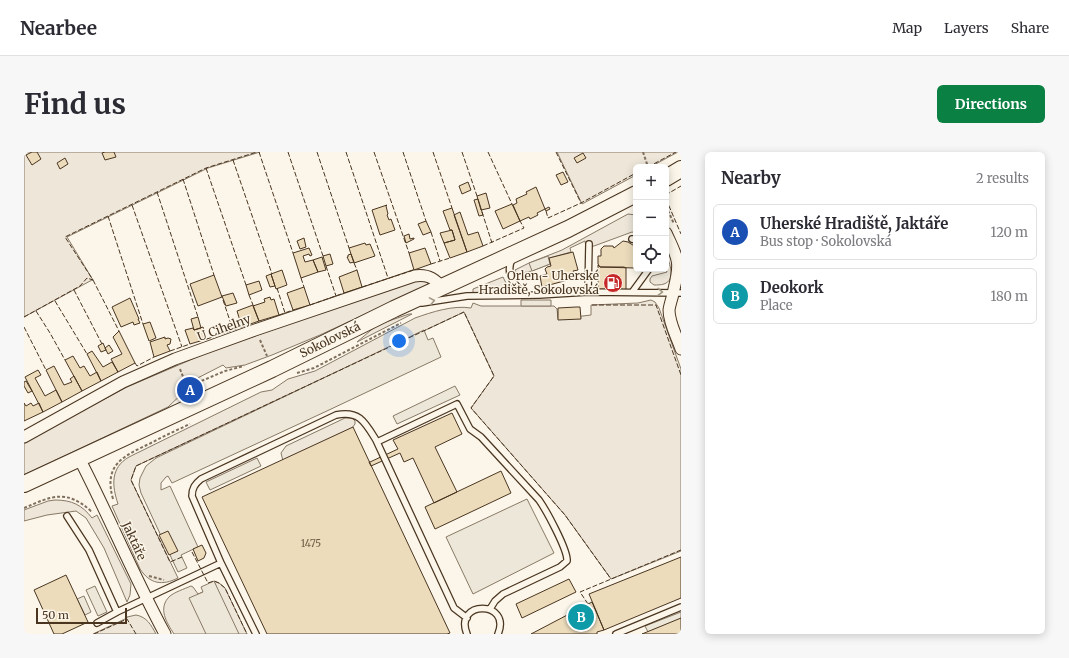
<!DOCTYPE html>
<html lang="en">
<head>
<meta charset="utf-8">
<style>
	body { margin:0; font-family:Merriweather,serif; background:#f7f7f7; color:#2b2b33 }
	.controls { position:absolute; right:12px; top:12px; display:grid; overflow:hidden; border-radius:6px; box-shadow:0 2px 10px #0003 }
	.controls button { width:36px; height:36px; display:grid; place-items:center; padding:0; border:0; border-bottom:1px solid #e1e1e2; background:#fff; color:#2b2b33; font:20px sans-serif }
	.scale { position:absolute; left:12px; bottom:10px; width:91px; box-sizing:border-box; padding-left:4px; border:2px solid #4a3520; border-top:0; font-size:11px; line-height:14px; white-space:nowrap; color:#4a3520; -webkit-text-stroke:3px #fbf6e9; paint-order:stroke }
	.you { position:absolute; left:375px; top:189px; width:14px; height:14px; margin:-10px; border:3px solid #fff; border-radius:50%; background:#1a73e8; box-shadow:0 0 0 6px #1a73e833 }
	.badge { display:grid; place-items:center; width:26px; height:26px; border-radius:50%; background:#0b8043; color:#fff; font-size:13px; font-weight:700 }
	.pin { position:absolute; translate:-50% -50%; border:2px solid #fff; box-shadow:0 1px 4px #0006 }
	.list { margin:0; padding:0; list-style:none }
	h2 { display:flex; justify-content:space-between; align-items:center; height:52px; margin:0; padding:0 16px; font-size:17px }
	h2 small { font-size:13px; font-weight:400; color:#7c7c81 }
	.list li { display:grid; grid-template-columns:26px 1fr auto; gap:12px; align-items:center; box-sizing:border-box; height:56px; margin:0 8px 8px; padding:0 8px; border:1px solid #e1e1e2; border-radius:6px }
	.list b { display:block; font-size:15px; white-space:nowrap }
	.list p { margin:0; font-size:13px; white-space:nowrap; color:#7c7c81 }
	.list em { font-size:13px; font-style:normal; color:#7c7c81 }
	.icon { flex:none; width:22px; height:22px; fill:none; stroke:currentColor; stroke-width:2; stroke-linecap:round; stroke-linejoin:round }
	.map { position:relative; flex:none; width:657px; height:482px; overflow:hidden; border-radius:6px }
	header { display:flex; align-items:center; gap:24px; box-sizing:border-box; height:56px; padding:0 20px; background:#fff; border-bottom:1px solid #e1e1e2 }
	header strong { font-size:19px }
	nav { display:flex; gap:22px; margin-inline-start:auto; font-size:14px }
	.intro { display:flex; align-items:center; justify-content:space-between; box-sizing:border-box; height:96px; padding:0 24px }
	h1 { margin:0; font-size:28px }
	.button { padding:10px 18px; border-radius:6px; background:#0b8043; color:#fff; font-size:14px; font-weight:700 }
	main { display:flex; gap:24px; padding:0 24px }
	aside { flex:1; background:#fff; border-radius:6px; box-shadow:0 2px 10px #0003 }
	.map>svg:first-child { display:block }
</style>
</head>
<body>
<header>
<strong>Nearbee</strong>
<nav><a>Map</a><a>Layers</a><a>Share</a></nav>
</header>
<div class="intro"><h1>Find us</h1><a class="button">Directions</a></div>
<main>
<div class="map">
<svg width="657" height="482" viewBox="0 0 657 482">
	<rect width="100%" height="100%" fill="#fbf6e9"/>
	<path fill="#ede6d9" stroke="#887966" d="M0,0H236L184,16L43,85L69,128H68L0,165Z
		M533,0H654L626,15H612V23L558,52Z
		M604,62L612,63V81L608,80L570,94L562,95L561,89L546,96L547,100L526,106V112L508,119L493,122L491,118L505,111L538,98Z
		M642,103C646,111 652,128 640,132C637,133 633,133 630,133L626,130V127L628,124L643,120L642,117Z
		M479,125L485,137L482,141H449V137Z
		M396,126L404,129V133L296,183L248,203L221,213L202,216L199,213L160,233L161,239L144,255L0,323V290L103,235L185,200Z
		M627,148L631,150L635,156L657,217V399L587,427L541,363L447,256L470,224L440,160L112,314L107,328L154,426C138,434 126,432 116,417L88,354L94,352C88,334 86,316 105,305L237,240L248,238L264,227L291,219L391,166C408,160 429,153 447,156L449,151L457,154H530L533,157L534,167L567,163V153L614,151Z
		M385,162H388L333,190L353,173Z
		M321,266H328L331,269V272L328,276L259,309L257,301L262,294Z
		M31,348C48,348 58,353 68,366L73,363L107,432L106,443L103,450L80,396L62,366L52,359L23,363L0,369V358L24,349Z
		M190,429L195,431L201,436L223,482H150C143,471 133,456 146,444C151,440 160,437 167,434L169,435L174,442L192,434Z
		M112,463C123,465 127,473 132,482H69L103,466V465Z"/>
	<path fill="#ede7d9" stroke="#887966" d="M524,104L526,112L508,119L505,111Z
		M497,148H527V154H497Z
		M400,178L404,188L409,186L417,205L305,258L148,331L144,324L142,325L137,331V338L146,334L174,395L157,403L163,416L154,420L117,341L115,333L116,326L122,314L132,306Z
		M431,234L436,243L373,272L369,264Z
		M233,306L237,314L186,338L182,330Z
		M503,347L530,401L449,442L422,385Z
		M190,429L215,482H182L165,446L179,440L177,435Z
		M71,434L83,460L74,464L62,438Z
		M60,444L67,460L61,463L53,447Z
		M657,460V467L624,480L621,474Z"/>
	<path fill="#ecdcbc" stroke="#4a3520" d="M8,0H13L17,7L8,13L2,3Z
		M81,0H90L92,5L81,8L78,1Z
		M559,1L562,6L553,11L550,6Z
		M41,6L44,12L36,17L33,11Z
		M539,20L544,30L537,33L532,23Z
		M444,30L447,38L438,42L435,34Z
		M512,35L521,57L525,55L526,57L522,59L521,57L513,61L514,63L506,67L505,65L496,69L489,53L493,51L492,47L503,42L502,40Z
		M462,41L466,56L457,58L453,44Z
		M454,47L459,63L455,64L450,48Z
		M488,52L496,69L479,77L471,59Z
		M363,53L362,54L364,62L363,63L365,68L367,67L371,78L356,83L348,58Z
		M428,56L443,100L426,106L420,91L431,88L428,78H426L419,59Z
		M436,60L444,83L454,80L459,94L443,100L430,63Z
		M402,69L407,80L399,83L394,72Z
		M428,78L431,88L420,91L416,81Z
		M385,82L386,87L390,86V87L382,91L380,84Z
		M280,86L282,95L276,97L273,89Z
		M599,89L604,90L612,95L611,116L576,115L574,112V104H577V97L580,94H589L590,96Z
		M341,91L342,93L346,92L351,104L330,111L325,96Z
		M285,96L288,103L286,104L285,102L279,104L281,110L289,108L294,120L277,126L269,101Z
		M401,96L407,112L390,118L385,101Z
		M549,100L554,118L549,119L551,126L518,135L516,124L523,122L521,117L523,115L527,114L525,106Z
		M306,102L309,112L302,114L299,104Z
		M327,102L330,110L326,111L323,105H324V103Z
		M298,105L302,118L294,120L289,108Z
		M574,113L576,115H600L602,116V142H574Z
		M258,118L263,133L252,137L247,122Z
		M333,118L338,135L320,141L315,125Z
		M247,122L251,134L246,135L242,124Z
		M190,123L198,145L174,154L166,132Z
		M235,129L238,138L225,143L222,133Z
		M280,135L286,153L269,158L263,141Z
		M209,141L213,151L202,154L198,144Z
		M246,145L247,148L250,147L255,163L235,169L229,154L241,150L240,147Z
		M106,146L115,167H114L116,171L110,173L109,170L97,175L88,155Z
		M229,153L235,169L218,175L213,159Z
		M552,155H556L557,167L534,168V156Z
		M174,165L177,176L170,178L167,167Z
		M126,170L132,186L125,189L119,172Z
		M179,175L183,187L166,192L161,178L169,176L170,178Z
		M95,179L111,211L94,220L87,207L98,202L89,185Z
		M141,185V187L144,186L147,187L146,192L143,193L146,199L130,205L126,190Z
		M79,191L82,198L77,200L74,194Z
		M85,193L89,199L84,202L81,196Z
		M68,199L79,215L88,210L94,220L77,229L63,202Z
		M49,204L56,216L60,214L66,224L73,220L77,229L58,239L41,208Z
		M30,214L40,233L48,230L46,227L50,224L58,239L38,250L22,218Z
		M14,218L17,223L11,226L21,244L32,238L38,250L19,260L1,225Z
		M2,229L8,239L4,241L0,234V230Z
		M0,251L2,254L7,251L9,254L15,251L19,260L0,269Z
		M428,261L438,282L411,295L433,340L410,351L389,306L380,310L376,301L347,314L345,310H346L374,297L369,288Z
		M329,275L426,481L423,482H243L178,345Z
		M477,319L487,341L411,377L401,355Z
		M144,379L154,399L145,403L135,383Z
		M178,393L182,401L180,406L174,409L169,397Z
		M657,405V446L580,478L565,442Z
		M42,423L64,470L38,482H30L10,438Z
		M545,427L552,440L498,466L492,452Z
		M568,450L580,478L573,480V482H507Z
		M657,466V482H618Z"/>
	<g fill="none" stroke-linecap="round" stroke-linejoin="round">
		<g stroke="#4a3520" stroke-width="8">
			<path id="service" d="M608,87L612,88
				M488,107C481,122 490,134 502,143
				M609,139L625,117
				M564,140L565,92
				M398,151L443,144L515,143L564,140L657,141
				M353,290L433,252L446,277L457,285L515,348C522,358 544,398 543,409L536,415L479,442L471,449L466,457
				M43,364L65,398L93,460
				M197,411L168,344C168,336 171,332 177,327L312,263C335,258 341,270 352,288L430,456L443,466
				M73,471L93,460L197,411L232,482
				M443,482C429,448 488,448 474,482
				M592,482L657,455"/>
		</g>
		<g stroke="#4a3520" stroke-width="13">
			<path id="minor" d="M642,81C654,107 657,109 650,137C649,144 646,151 645,158C645,171 653,185 657,197
				M0,285L99,230L151,207L231,178L390,124C402,122 410,125 417,135
				M55,306C85,364 110,425 141,482"/>
		</g>
		<g stroke="#4a3520" stroke-width="18">
			<path id="secondary" d="M642,26L657,17
				M0,332L248,217L370,157L544,77L612,42"/>
		</g>
		<path stroke="#7f6f5c" stroke-width="2" stroke-dasharray="3 2" stroke-linecap="butt" d="M619,0L624,15
			M642,54L650,72
			M236,188L243,204
			M156,217L163,235L201,219L220,214
			M273,221L290,216L377,171
			M89,347C79,312 100,304 127,291C140,284 153,278 166,272
			M0,356C28,344 42,337 67,359H68
			M125,424L140,428"/>
		<use href="#service" stroke="#fbf6e9" stroke-width="5.5"/>
		<use href="#minor" stroke="#fbf6e9" stroke-width="11"/>
		<use href="#secondary" stroke="#fbf6e9" stroke-width="16"/>
		<path stroke="#4a3520" stroke-width="1" stroke-dasharray="5 2" stroke-linecap="butt" d="M235,0L269,101
			M264,0L299,104
			M293,0L325,96
			M322,0L364,126
			M350,0L385,101
			M379,0L402,69
			M409,0L428,56
			M438,0L453,44
			M464,0L488,52
			M532,0L557,51
			M209,8L248,122
			M624,15L652,0
			M182,16L222,133
			M159,27L190,123
			M133,40L174,165
			M642,44L645,41L657,34
			M642,47L657,82
			M108,53L158,195
			M522,59L524,66L557,51L612,21
			M458,60L468,91
			M84,64L119,172
			M407,80L416,109
			M459,94L500,76L496,69
			M330,111L333,118
			M407,112L426,106
			M302,114L312,144
			M277,126L280,135
			M69,128L95,179
			M338,135L390,118
			M253,136L261,161
			M50,138L78,192
			M225,143L229,153
			M199,148L209,178
			M31,149L63,202
			M286,153L320,141
			M568,153H632L657,223
			M12,159L26,181L41,208
			M255,163L269,158
			M0,165L56,134L63,126L69,128L41,85L182,16L233,0
			M0,175L22,218
			M183,187L218,175
			M146,199L166,192
			M111,211L113,214L130,205
			M168,400L184,431L190,429L195,431L201,436L223,482
			M158,405L146,410L107,328L112,314L440,160L470,224L447,256L541,363L587,427
			M564,452L556,440L657,398
			M70,482L103,467L112,482"/>
	</g>
	<defs><path id="oneway-chevron" d="M-2-3.5L2.5 0L-2 3.5" fill="none" stroke-width="1.6" stroke-linecap="round" stroke-linejoin="round"/></defs>
	<g stroke="#a29684">
		<use href="#oneway-chevron" transform="translate(636 140) rotate(2)"/>
		<use href="#oneway-chevron" transform="translate(408 149) rotate(-10)"/>
	</g>
	<defs>
		<g id="fuel-disc" transform="scale(1)"><circle r="9.5" fill="#c62828" stroke="#fbf6e9"/><path d="M-5.5-6h7V0h2V4h1.3V-2.5L3-4.5l.8-.8L6-3V5H2.5V1h-1V6h-7ZM-4.2-4.7v3.2H.2V-4.7Z" fill="#fff"/></g>
	</defs>
	<g fill-rule="evenodd">
		<use href="#fuel-disc" x="589" y="131"/>
	</g>
	<g text-anchor="middle" stroke-width="3" stroke-linejoin="round" paint-order="stroke">
		<g font-size="10" fill="#725f47">
			<text x="287" y="395">1475</text>
		</g>
		<g font-size="12" fill="#4a3520" stroke="#fbf6e9" text-anchor="end">
			<text x="575" y="128">Orlen - Uherské<tspan x="575" dy="14">Hradiště, Sokolovská</tspan></text>
		</g>
		<g font-size="12" fill="#4a3520" stroke="#fbf6e9">
			<text transform="translate(200 176) rotate(-20)" y="4">U Cihelny</text>
			<text transform="translate(306 188) rotate(-26)" y="4">Sokolovská</text>
			<text transform="translate(110 389) rotate(65)" y="4">Jaktáře</text>
		</g>
	</g>
</svg>
<div class="controls">
<button>+</button>
<button>−</button>
<button><svg class="icon" aria-label="locate" viewBox="0 0 24 24"><circle cx="12" cy="12" r="6"/><path d="M12 2v4M12 18v4M2 12h4M18 12h4"/></svg></button>
</div>
<div class="scale">50 m</div>
<div class="you"></div>
<div class="pin badge" style="left:166px;top:238px;background:#1a4fb4">A</div>
<div class="pin badge" style="left:557px;top:465px;background:#0f9aa8">B</div>
</div>
<aside>
<h2>Nearby<small>2 results</small></h2>
<ul class="list">
<li><span class="badge" style="background:#1a4fb4">A</span><div><b>Uherské Hradiště, Jaktáře</b><p>Bus stop · Sokolovská</p></div><em>120 m</em></li>
<li><span class="badge" style="background:#0f9aa8">B</span><div><b>Deokork</b><p>Place</p></div><em>180 m</em></li>
</ul>
</aside>
</main>
</body>
</html>
